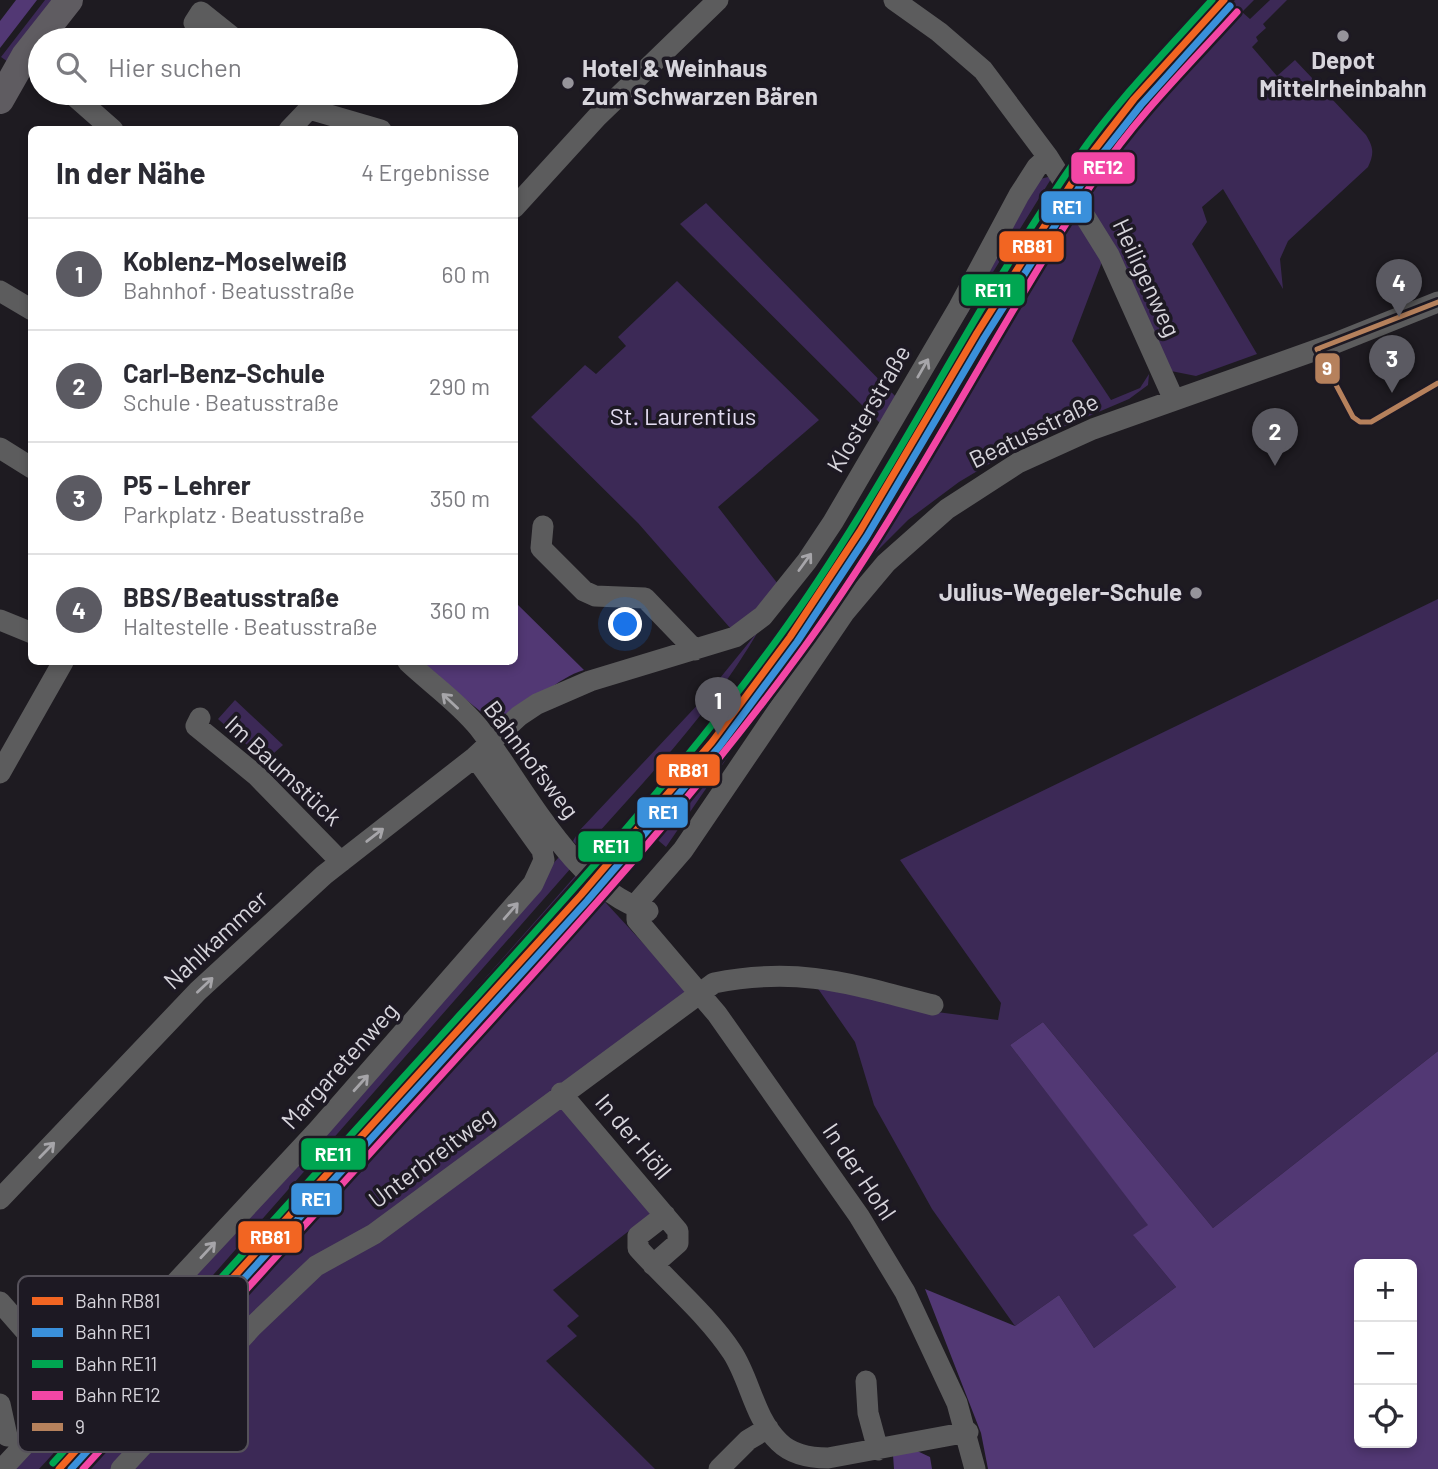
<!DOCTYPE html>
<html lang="de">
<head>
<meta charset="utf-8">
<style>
	body { margin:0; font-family:Barlow,sans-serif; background:#f7f7f7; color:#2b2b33 }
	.controls { position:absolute; right:21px; bottom:21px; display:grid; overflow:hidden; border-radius:10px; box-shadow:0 4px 10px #0003 }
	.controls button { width:63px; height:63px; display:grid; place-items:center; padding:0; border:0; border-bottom:2px solid #e1e1e2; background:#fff; color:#2b2b33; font:35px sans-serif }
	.you { position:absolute; left:626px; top:625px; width:24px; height:24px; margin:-18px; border:5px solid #fff; border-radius:50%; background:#1a73e8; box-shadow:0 0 0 10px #1a73e833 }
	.badge { display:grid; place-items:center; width:46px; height:46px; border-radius:50%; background:#5b5a62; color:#fff; font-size:23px; font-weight:700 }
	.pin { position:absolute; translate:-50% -58px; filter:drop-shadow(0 2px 4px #0008) }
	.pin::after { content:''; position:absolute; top:37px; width:24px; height:21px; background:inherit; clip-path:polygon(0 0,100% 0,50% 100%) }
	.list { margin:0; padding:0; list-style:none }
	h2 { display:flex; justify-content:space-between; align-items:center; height:91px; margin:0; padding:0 28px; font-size:30px }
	h2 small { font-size:23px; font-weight:400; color:#7c7c81 }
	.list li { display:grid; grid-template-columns:46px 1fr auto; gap:21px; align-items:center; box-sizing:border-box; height:112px; padding:0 28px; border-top:2px solid #e1e1e2 }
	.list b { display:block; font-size:26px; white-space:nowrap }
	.list p { margin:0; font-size:23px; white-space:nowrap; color:#7c7c81 }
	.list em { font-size:23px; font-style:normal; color:#7c7c81 }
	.icon { flex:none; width:38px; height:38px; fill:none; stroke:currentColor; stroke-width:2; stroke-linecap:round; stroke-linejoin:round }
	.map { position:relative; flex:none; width:1438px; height:1469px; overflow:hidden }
	.search { position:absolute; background:#fff; box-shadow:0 4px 10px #0003; left:28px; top:28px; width:490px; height:77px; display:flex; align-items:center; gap:18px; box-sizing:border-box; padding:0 24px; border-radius:38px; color:#7c7c81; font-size:26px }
	.panel { position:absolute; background:#fff; box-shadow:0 4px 10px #0003; left:28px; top:126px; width:490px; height:539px; border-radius:10px }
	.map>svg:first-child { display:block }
</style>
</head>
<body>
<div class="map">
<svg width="1438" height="1469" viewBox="0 0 1438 1469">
	<rect width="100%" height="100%" fill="#1e1b21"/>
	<path fill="#3c2956" d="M45,0H54L11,64L1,57Z
		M1235,0H1254L1242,12L1250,19L1270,0H1287L1263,24L1266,28L1256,37L1258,41L1252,47L1277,76L1295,60L1366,135C1374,148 1374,154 1368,167L1288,241L1280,259L1283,289L1223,189L1202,207L1207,222L1192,244L1257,354L1196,376L1171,371L1076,186L1161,80Z
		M1048,177L1051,179L892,434L1040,179Z
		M1066,201L1102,262L1072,341L1111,400L1140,388L1149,374L1148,385L1129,399L1021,445L959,482L908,520L851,577L666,847L646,830L763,680L849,557Z
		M706,203L899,400L883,426L680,224Z
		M677,281L819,420L718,507L781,588L731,629L638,523L531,417L585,365L596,374L626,346L618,337Z
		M1438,599V1051L1213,1228L1043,1022L1010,1045L1149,1225L1134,1236L1176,1287L1094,1348L1059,1295L1015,1326L932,1209L874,1105L855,1042L812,980L937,1012L998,1020L1001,1003L900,860Z
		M759,630C712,712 644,781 582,851L573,841L579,831L703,699Z
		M235,700L283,745L265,761L218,719Z
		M559,857L571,868L97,1407L39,1469H8Z
		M577,874L586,882L193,1316L189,1314Z
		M594,890L691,995L551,1094L652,1213L553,1290L579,1316L567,1326L577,1336L546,1361L655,1469H71Z"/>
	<path fill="#523874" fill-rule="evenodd" d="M16,0H37L0,48V21Z
		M515,602L584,670C549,680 523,721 485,715L419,662H514Z
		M1043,1022L1213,1228L1438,1051V1469H988L981,1433L925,1289L1015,1326L1059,1295L1094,1348L1176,1287L1133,1235L1148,1225L1010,1045ZM1412,1264V1443H1359V1264Z
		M915,1450L930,1457L932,1469H894L893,1455Z"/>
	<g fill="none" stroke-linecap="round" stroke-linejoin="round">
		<path stroke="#5c5c5d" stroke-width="21" d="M894,0L939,32L983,70L1048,157L1109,255L1174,400
			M194,23L201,12L236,40
			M71,93L113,130
			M289,130L309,109L381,130
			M514,208L597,117L718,0
			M0,291L32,310
			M0,448L32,468
			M543,526L541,548L584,591L595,596L645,598L695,650
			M0,620L32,633
			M408,662C430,683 459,703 479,728C523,785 574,890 648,911
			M200,718L196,726L256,775L341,862
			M0,773L63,662
			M561,1093L678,1231V1243L653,1265
			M0,1199L198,991L324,875L475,757L519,716L537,704L590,681L735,637L763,616L807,561L833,522L959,307L1019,195L1037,167L1048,157
			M665,1215L638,1236V1248C668,1282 707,1314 732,1352C750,1379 754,1418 779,1442C792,1455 810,1458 828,1458L968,1432
			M0,1302L77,1390
			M866,1381L868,1413L878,1450
			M0,1404L7,1436
			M2,1469L318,1130L533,884L544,860L542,850L475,757
			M121,1469L252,1327L316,1266L374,1234L714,983C800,966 851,984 933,1005
			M719,1469L748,1440L768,1428
			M975,1469L957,1403L905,1292L859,1216L717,1014L637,920V903L683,850L844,613L886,563L947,509L1018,463L1093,429L1333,344L1438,302"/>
		<path stroke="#5f5c61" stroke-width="28" d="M0,100L25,56L69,0"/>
		<g stroke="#1d1923" stroke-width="10">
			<path id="bus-1" d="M1438,302L1317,349L1353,417L1360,422H1371L1438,383"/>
		</g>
		<use href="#bus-1" stroke="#b6815c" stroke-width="5"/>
		<g stroke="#1d1923" stroke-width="12">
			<path id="rail-1" d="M59,1469L581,895L712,742L790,637L860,531L977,333L1085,162L1134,99L1224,0"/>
		</g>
		<g stroke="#1d1923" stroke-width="12">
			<path id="rail-2" d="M71,1469L587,901L719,747L797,642L867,536L984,338L1092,167L1141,105L1230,6"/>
		</g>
		<g stroke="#1d1923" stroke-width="12">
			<path id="rail-3" d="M53,1463C181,1322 310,1180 439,1038C557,908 676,779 779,637C890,484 970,311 1078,157C1117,101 1166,51 1212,0"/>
		</g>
		<g stroke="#1d1923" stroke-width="12">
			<path id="rail-4" d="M83,1469C207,1333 331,1196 455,1060C575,928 695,797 800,653C911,502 993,331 1097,176C1137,116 1189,65 1237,12"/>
		</g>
		<use href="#rail-1" stroke="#f26522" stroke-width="7"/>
		<use href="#rail-2" stroke="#3a90db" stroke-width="7"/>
		<use href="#rail-3" stroke="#00a651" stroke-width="7"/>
		<use href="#rail-4" stroke="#f346a5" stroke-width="7"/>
	</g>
	<defs><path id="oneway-shaft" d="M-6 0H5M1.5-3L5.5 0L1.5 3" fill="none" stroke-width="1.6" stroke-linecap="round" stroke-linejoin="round" transform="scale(1.75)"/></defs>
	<g stroke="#a6a5a9">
		<use href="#oneway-shaft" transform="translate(923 368) rotate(-60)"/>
		<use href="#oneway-shaft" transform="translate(805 562) rotate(-54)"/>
		<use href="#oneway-shaft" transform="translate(450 701) rotate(-137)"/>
		<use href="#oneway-shaft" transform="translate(375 835) rotate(-38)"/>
		<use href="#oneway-shaft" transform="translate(511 911) rotate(-49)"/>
		<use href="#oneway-shaft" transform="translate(205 985) rotate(-43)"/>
		<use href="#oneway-shaft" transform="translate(361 1083) rotate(-48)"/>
		<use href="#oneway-shaft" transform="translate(47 1150) rotate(-46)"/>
		<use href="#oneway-shaft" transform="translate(208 1250) rotate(-47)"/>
	</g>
	<g fill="#96949b" stroke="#1d1923" stroke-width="2.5">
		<circle cx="1343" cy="36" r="7"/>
		<circle cx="568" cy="83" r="7"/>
		<circle cx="1196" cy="593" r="7"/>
	</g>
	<g text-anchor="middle" stroke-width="7" stroke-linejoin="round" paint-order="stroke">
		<g font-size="24" font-weight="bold" fill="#d7d5dc" stroke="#1d1923">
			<text x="1343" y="69">Depot<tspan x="1343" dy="28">Mittelrheinbahn</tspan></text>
			<text x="582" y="77" text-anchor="start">Hotel &amp; Weinhaus<tspan x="582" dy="28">Zum Schwarzen Bären</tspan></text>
			<text x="1182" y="601" text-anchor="end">Julius-Wegeler-Schule</text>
		</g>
		<g font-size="24" fill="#d7d5dc" stroke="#1d1923">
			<text transform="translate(1146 278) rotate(65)" y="8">Heiligenweg</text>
			<text transform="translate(869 409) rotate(-60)" y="8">Klosterstraße</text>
			<text transform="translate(1034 431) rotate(-26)" y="8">Beatusstraße</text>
			<text transform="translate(531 760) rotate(53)" y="8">Bahnhofsweg</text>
			<text transform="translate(283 771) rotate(43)" y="8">Im Baumstück</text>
			<text transform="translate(216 940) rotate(-43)" y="8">Nahlkammer</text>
			<text transform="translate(340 1066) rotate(-48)" y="8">Margaretenweg</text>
			<text transform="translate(633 1137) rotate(50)" y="8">In der Höll</text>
			<text transform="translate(432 1158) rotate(-37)" y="8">Unterbreitweg</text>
			<text transform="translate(859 1172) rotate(56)" y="8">In der Hohl</text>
		</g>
		<g font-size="24" fill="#e2dbf0" stroke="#1d1923">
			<text x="683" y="425">St. Laurentius</text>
		</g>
	</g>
	<rect x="18" y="1276" width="230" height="176" rx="10" fill="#1d1923" stroke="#55515a" stroke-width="2"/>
	<rect x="32" y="1297" width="31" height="8" fill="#f26522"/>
	<rect x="32" y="1328" width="31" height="9" fill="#3a90db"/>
	<rect x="32" y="1360" width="31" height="8" fill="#00a651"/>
	<rect x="32" y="1391" width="31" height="9" fill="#f346a5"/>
	<rect x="32" y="1423" width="31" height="8" fill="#b6815c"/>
	<g font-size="19" fill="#d7d5dc">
		<text x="75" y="1308">Bahn RB81</text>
		<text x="75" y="1339">Bahn RE1</text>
		<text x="75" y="1371">Bahn RE11</text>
		<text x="75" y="1402">Bahn RE12</text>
		<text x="75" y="1434">9</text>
	</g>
	<g stroke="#1d1923" stroke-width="2.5">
		<rect x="1070" y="151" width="66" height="34" rx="7" fill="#f346a5"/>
		<rect x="1040" y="190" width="53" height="34" rx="7" fill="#3a90db"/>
		<rect x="998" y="230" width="67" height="33" rx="7" fill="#f26522"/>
		<rect x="960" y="273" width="66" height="34" rx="7" fill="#00a651"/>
		<rect x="1314" y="352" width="27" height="33" rx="7" fill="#b6815c"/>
		<rect x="655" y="753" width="66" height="34" rx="7" fill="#f26522"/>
		<rect x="636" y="796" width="53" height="33" rx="7" fill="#3a90db"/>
		<rect x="577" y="830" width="67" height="33" rx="7" fill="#00a651"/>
		<rect x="300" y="1137" width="67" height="34" rx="7" fill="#00a651"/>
		<rect x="290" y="1182" width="53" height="34" rx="7" fill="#3a90db"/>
		<rect x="237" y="1220" width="66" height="34" rx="7" fill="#f26522"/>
	</g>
	<g font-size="19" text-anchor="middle" font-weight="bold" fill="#fff">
		<text x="1103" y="174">RE12</text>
		<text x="1067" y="214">RE1</text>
		<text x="1032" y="253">RB81</text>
		<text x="993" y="297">RE11</text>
		<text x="1327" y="375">9</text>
		<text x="688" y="777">RB81</text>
		<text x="663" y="819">RE1</text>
		<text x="611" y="853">RE11</text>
		<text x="333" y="1161">RE11</text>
		<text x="316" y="1206">RE1</text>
		<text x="270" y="1244">RB81</text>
	</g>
</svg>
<div class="controls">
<button>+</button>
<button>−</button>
<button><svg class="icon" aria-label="locate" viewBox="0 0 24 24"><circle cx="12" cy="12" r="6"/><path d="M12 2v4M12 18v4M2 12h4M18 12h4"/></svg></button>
</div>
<div class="you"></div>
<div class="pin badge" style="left:718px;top:735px">1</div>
<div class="pin badge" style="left:1275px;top:466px">2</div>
<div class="pin badge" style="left:1392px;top:393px">3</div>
<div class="pin badge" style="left:1399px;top:317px">4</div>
<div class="search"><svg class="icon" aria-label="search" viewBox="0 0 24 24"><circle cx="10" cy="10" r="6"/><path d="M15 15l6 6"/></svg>Hier suchen</div>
<section class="panel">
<h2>In der Nähe<small>4 Ergebnisse</small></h2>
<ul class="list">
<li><span class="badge">1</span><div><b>Koblenz-Moselweiß</b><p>Bahnhof · Beatusstraße</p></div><em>60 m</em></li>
<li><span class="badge">2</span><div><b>Carl-Benz-Schule</b><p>Schule · Beatusstraße</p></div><em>290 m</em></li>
<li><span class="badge">3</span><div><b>P5 - Lehrer</b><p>Parkplatz · Beatusstraße</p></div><em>350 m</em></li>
<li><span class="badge">4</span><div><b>BBS/Beatusstraße</b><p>Haltestelle · Beatusstraße</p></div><em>360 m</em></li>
</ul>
</section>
</div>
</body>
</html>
